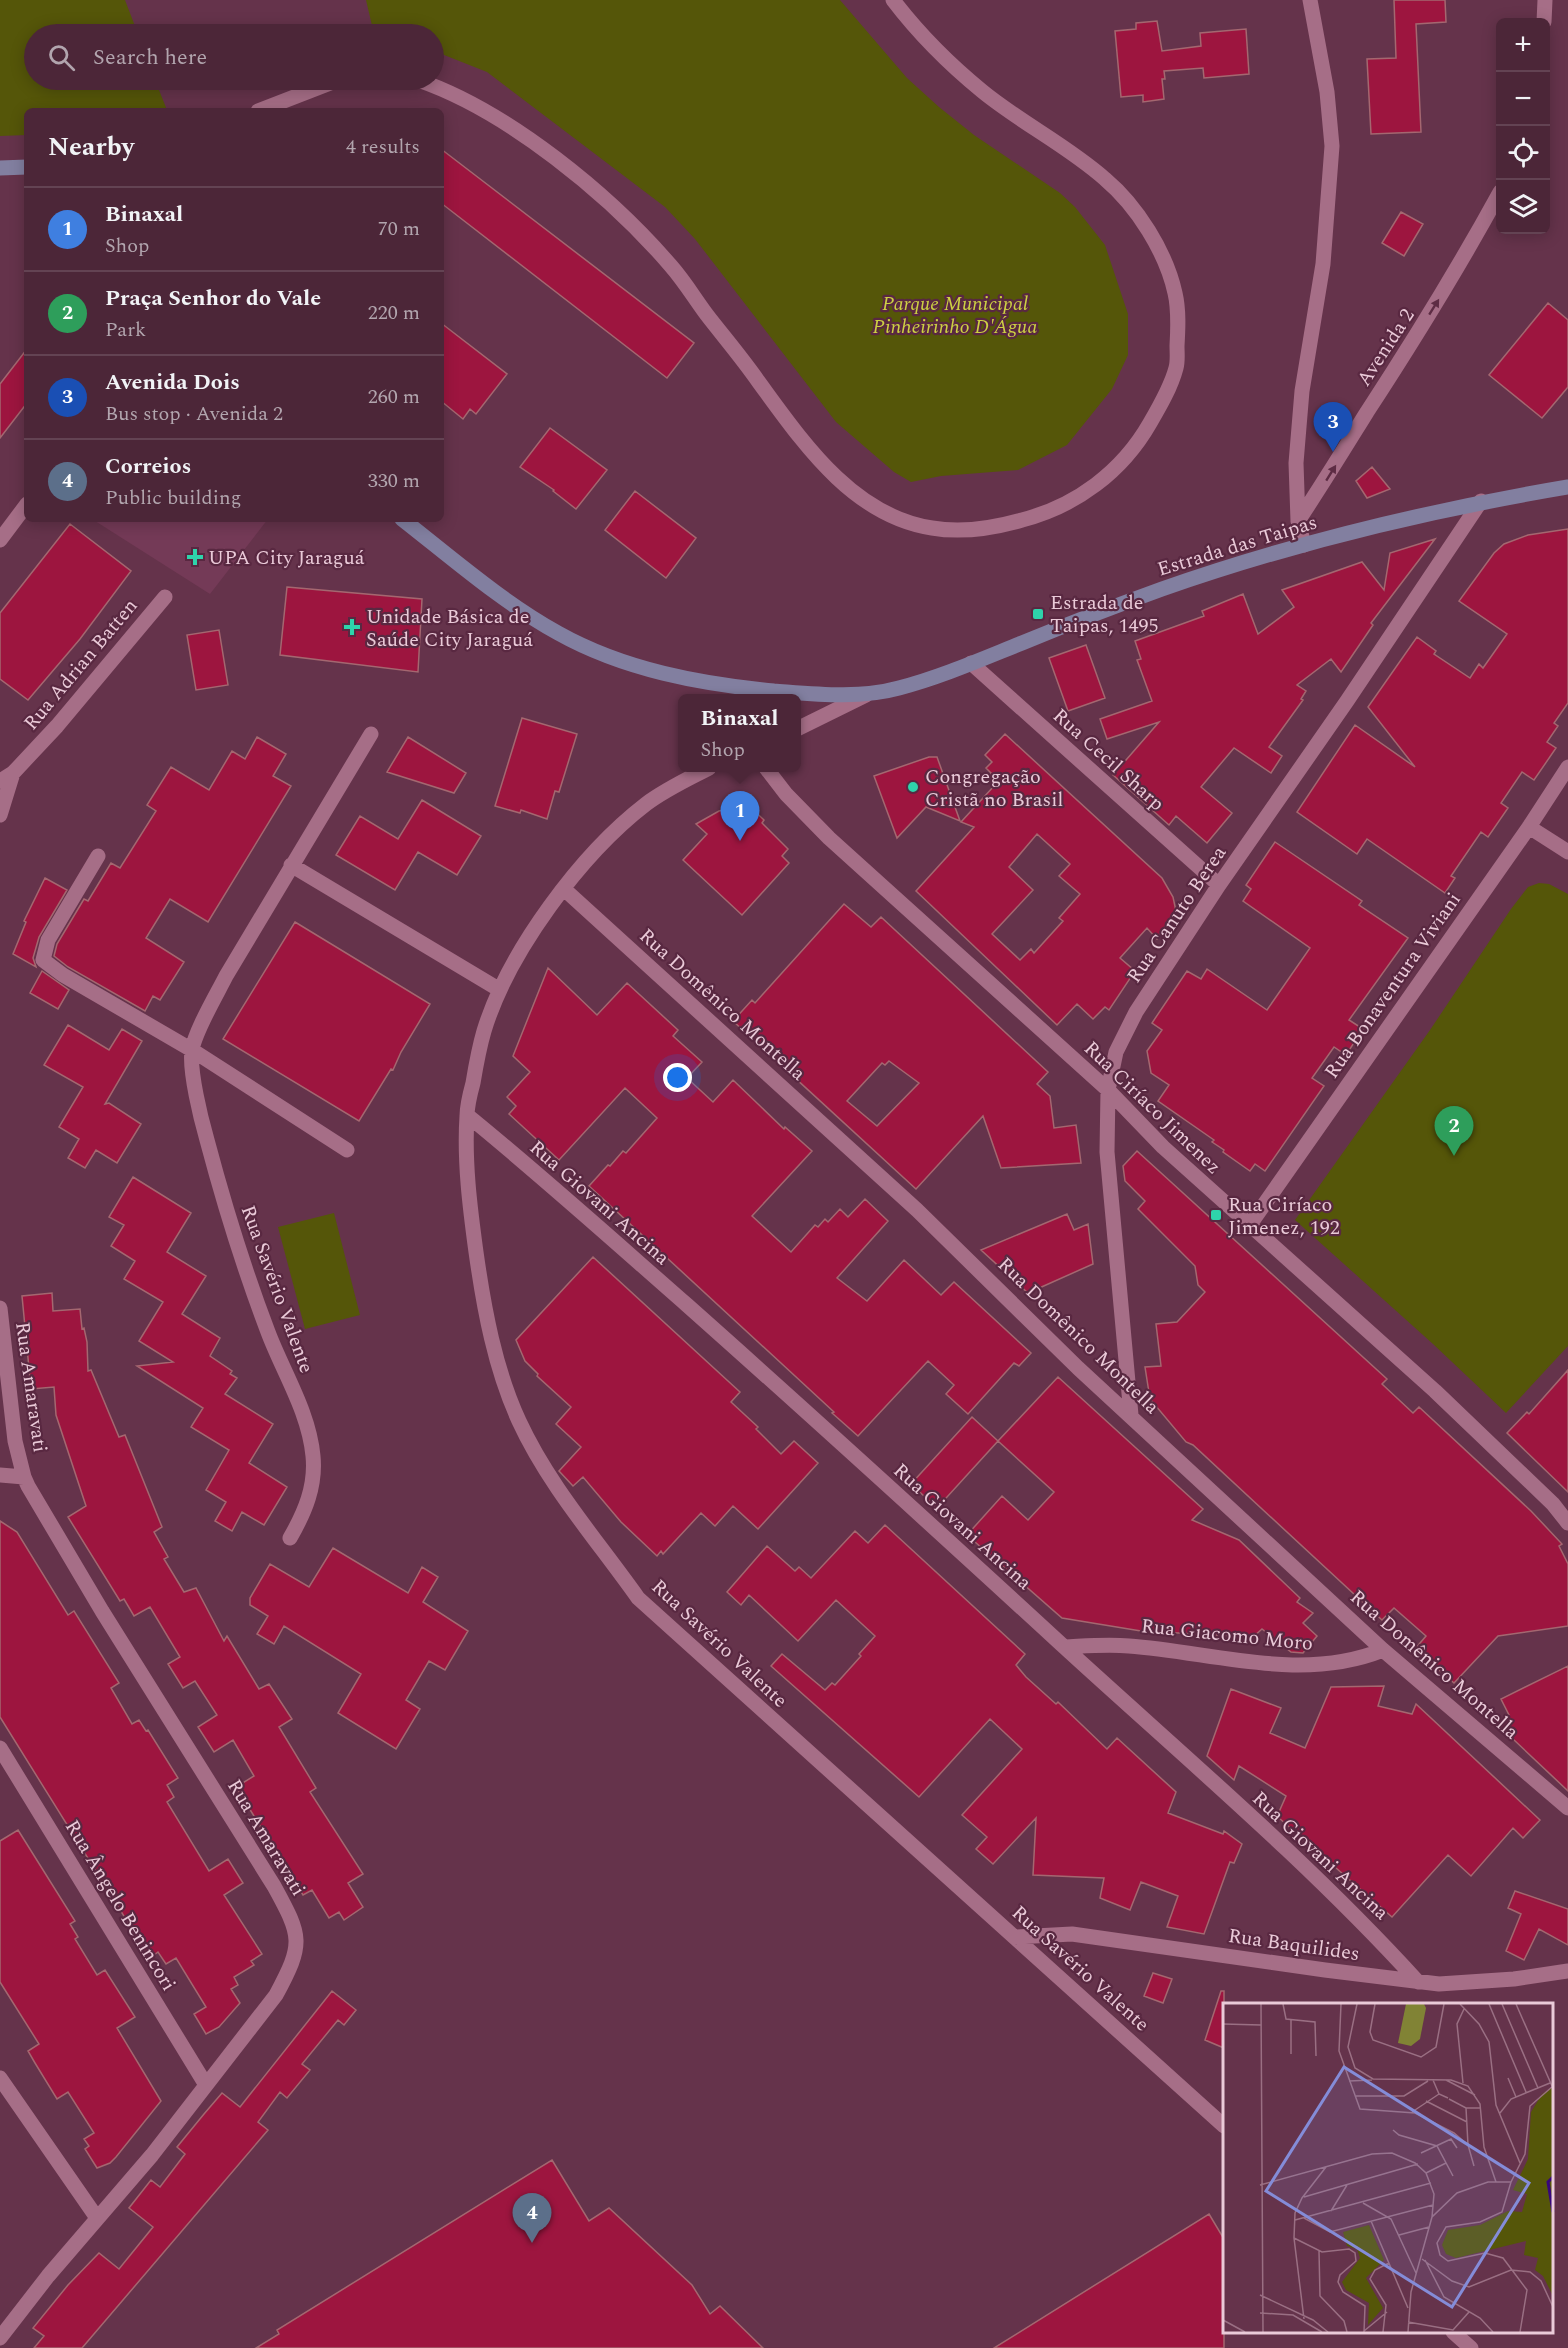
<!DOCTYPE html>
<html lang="en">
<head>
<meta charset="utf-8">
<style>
	body { margin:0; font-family:Spectral,serif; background:#532e40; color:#f1f3f6 }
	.controls { position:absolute; right:18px; top:18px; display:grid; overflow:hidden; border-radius:9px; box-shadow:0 3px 15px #0003 }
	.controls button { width:54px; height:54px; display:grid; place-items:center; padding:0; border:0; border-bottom:2px solid #634353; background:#4c2638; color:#f1f3f6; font:30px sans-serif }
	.you { position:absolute; left:678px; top:1078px; width:21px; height:21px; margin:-15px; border:4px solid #fff; border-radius:50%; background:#1a73e8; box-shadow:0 0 0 9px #1a73e833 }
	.badge { display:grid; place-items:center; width:39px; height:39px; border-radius:50%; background:#2ed4ab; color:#fff; font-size:20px; font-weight:700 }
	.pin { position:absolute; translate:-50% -50px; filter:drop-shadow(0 2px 3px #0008) }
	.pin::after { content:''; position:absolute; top:32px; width:21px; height:18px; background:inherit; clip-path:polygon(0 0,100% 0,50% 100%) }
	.popup { position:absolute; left:678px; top:694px; width:123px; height:78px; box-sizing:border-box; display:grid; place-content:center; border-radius:9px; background:#4c2638; filter:drop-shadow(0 2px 4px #0005); font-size:20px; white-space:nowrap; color:#b2a5ae }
	.popup b { font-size:22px; color:#f1f3f6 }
	.popup::after { content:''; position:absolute; left:50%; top:100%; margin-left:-12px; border:12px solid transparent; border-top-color:#4c2638 }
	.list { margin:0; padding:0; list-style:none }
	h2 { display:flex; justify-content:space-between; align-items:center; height:78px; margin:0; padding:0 24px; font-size:26px }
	h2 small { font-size:20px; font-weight:400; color:#b2a5ae }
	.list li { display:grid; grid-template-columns:39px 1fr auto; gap:18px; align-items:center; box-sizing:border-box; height:84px; padding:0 24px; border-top:2px solid #634353 }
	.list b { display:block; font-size:22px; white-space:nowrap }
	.list p { margin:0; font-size:20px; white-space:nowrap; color:#b2a5ae }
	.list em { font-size:20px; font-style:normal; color:#b2a5ae }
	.icon { flex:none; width:33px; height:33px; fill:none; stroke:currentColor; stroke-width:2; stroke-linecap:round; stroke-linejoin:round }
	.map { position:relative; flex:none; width:1568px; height:2348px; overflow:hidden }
	.search { position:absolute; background:#4c2638; box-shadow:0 3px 15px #0003; left:24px; top:24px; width:420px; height:66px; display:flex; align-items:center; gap:15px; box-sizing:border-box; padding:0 21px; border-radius:33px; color:#b2a5ae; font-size:22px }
	.panel { position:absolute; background:#4c2638; box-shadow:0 3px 15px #0003; left:24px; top:108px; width:420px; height:414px; border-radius:9px }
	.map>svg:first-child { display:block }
</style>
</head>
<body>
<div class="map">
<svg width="1568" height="2348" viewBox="0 0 1568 2348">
	<rect width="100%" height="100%" fill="#65334b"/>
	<path fill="#743a57" d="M92,519H268L210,594Z"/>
	<path fill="#555609" d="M0,0H125L138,34H34V80H155L167,110L27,111V135L0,136Z
		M366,0H840L907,78L939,107L974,135L1060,193L1075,207L1105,245L1128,314V355L1112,389L1067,445L1018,470L941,476L911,482L894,472L836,422L695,239L665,207L487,72L434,51V34H374Z
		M1539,883L1549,884L1568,894V1346L1506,1413L1433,1344L1295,1220L1430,1030L1511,909L1528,887Z
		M334,1213L360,1315L305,1329L278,1227Z"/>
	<path fill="#9d153f" stroke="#a46770" stroke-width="1.5" fill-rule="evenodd" d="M1394,0H1445L1446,22L1416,24L1421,132L1371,134L1367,59L1396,58Z
		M1157,21L1162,51L1201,46L1200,33L1246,29L1249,74L1204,78L1203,68L1164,71L1165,79H1162L1164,99L1143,102V95L1121,97L1115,31L1136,29V23Z
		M441,149L694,343L667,378L441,203Z
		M1401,212L1423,224L1404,256L1382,243Z
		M1548,303L1568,320V387L1542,418L1489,375Z
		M441,323L507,374L476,414L470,409L463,419L441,401Z
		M27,349V403L0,438V384Z
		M550,428L607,470L576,509L553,491L554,490L520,467Z
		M1372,467L1390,489L1367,498L1356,481Z
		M635,491L696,538L666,578L605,530Z
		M70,524L131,571L80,639L28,700L0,679V613Z
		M1568,529V703L1554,723L1558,726L1547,742L1556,748L1534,780L1522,772L1501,803L1508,808L1488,837L1481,832L1451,876L1455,878L1445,893L1367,839L1357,854L1297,812L1355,725L1415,767L1368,707L1417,637L1436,651L1434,654L1470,678L1479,664L1483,668L1507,634L1459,601L1494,553L1504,544L1528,535Z
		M1435,539L1371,623L1373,625L1341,672L1331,659L1297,685L1306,691L1301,699L1303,700L1269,747L1282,756L1271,773L1234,748L1201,787L1232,813L1207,843L1176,816L1169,825L1113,775L1159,722L1107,739L1100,719L1152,701L1137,660L1141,659L1135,641L1204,616L1202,611L1243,594L1258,634L1294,607L1282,590L1362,562L1384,590L1390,553Z
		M287,587L422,599L418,672L280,655Z
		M219,630L228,685L196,690L187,635Z
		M1086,645L1105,698L1068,711L1049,658Z
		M522,718L577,734L559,792L555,791L547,819L521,810L520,813L495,806Z
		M1005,734L1162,878L1173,897L1176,911L1157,939L1147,928L1120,958L1135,971L1109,1010L1105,1007L1093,1019L1077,1004L1057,1025L916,891L974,827L961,822L994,786L986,779L991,773L986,768L992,762L985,755ZM1037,834L1070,864L1059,876L1080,894L1059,918L1063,921L1034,953L1031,949L1020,960L992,934L1033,890L1009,867Z
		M257,737L286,754L273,776L291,786L208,922L170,899L146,938L184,962L160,1000L153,996L145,1011L68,967L54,956L57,944L84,899L88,901L111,863L120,868L156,811L147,805L171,767L209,790L232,751L245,759Z
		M408,737L466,773L454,793L387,772Z
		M929,757H937L960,821L926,807L897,838L874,776Z
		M422,800L481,836L457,875L418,852L395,890L336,855L360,816L398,839Z
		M748,805L764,820L762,823L788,849L782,856L789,863L742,915L683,860L707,834L696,824L719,811Z
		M1275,842L1362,901L1359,905L1408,938L1349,1020L1363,1029L1346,1055L1334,1047L1312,1078L1324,1086L1265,1171L1255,1164L1250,1171L1223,1152L1224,1150L1212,1142L1214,1140L1158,1101L1169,1085L1151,1073L1147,1051L1162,1030L1152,1023L1187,971L1201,979L1207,969L1267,1010L1310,948L1243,901L1251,889L1246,885Z
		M45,878L67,890L39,937L33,958L36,967L13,954L26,922L24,921Z
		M844,904L871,927L881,917L1048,1072L1037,1084L1050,1096L1054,1128L1076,1125L1081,1163L1001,1168L983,1116L916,1189L733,1021L752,1000L755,1003ZM889,1061L919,1083L877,1126L847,1101L882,1063L885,1065Z
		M295,922L430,1004L401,1052L393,1070L391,1069L359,1121L223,1039Z
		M548,968L597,1015L627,983L678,1030L673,1036L702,1062L687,1078L713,1102L733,1080L784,1129L785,1127L812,1151L752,1216L791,1252L815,1225L818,1227L825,1219L828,1222L840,1209L848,1217L865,1199L888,1221L837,1278L867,1301L904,1260L941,1295L954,1282L1031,1353L1019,1366L1014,1363L968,1414L946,1394L954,1385L928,1361L858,1436L832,1413L834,1412L589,1186L608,1165L610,1166L623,1151L626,1153L657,1118L625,1088L559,1160L509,1114L516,1106L507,1097L530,1072L513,1056Z
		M42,971L69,990L58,1009L30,993Z
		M68,1025L109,1050L122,1029L142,1041L105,1104L109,1103L141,1124L117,1163L96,1150L85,1168L68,1158L79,1139L59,1127L83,1087L44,1065Z
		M1137,1151L1387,1379L1382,1384L1413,1413L1419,1407L1531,1511L1562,1544L1559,1546L1568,1564V1626L1498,1636L1454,1683L1415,1649L1426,1636L1394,1608L1382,1620L1193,1445L1186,1442L1150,1399L1145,1367L1161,1366L1156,1324L1177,1322L1205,1292L1198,1285L1195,1266L1138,1209L1145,1201L1125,1181L1123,1166Z
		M133,1177L191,1213L167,1252L206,1276L182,1314L220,1338L210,1356L232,1371L230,1374L237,1378L225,1394L273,1424L249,1463L287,1487L264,1525L242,1512L232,1531L215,1521L226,1502L206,1490L229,1450L191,1427L203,1408L137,1366L173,1362L139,1341L163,1302L124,1279L135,1261L111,1246L124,1225L109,1217Z
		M1067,1214L1074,1230L1088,1224L1093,1264L1028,1293L981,1250Z
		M593,1257L740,1392L731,1402L758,1427L756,1429L781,1454L794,1441L818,1463L758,1529L733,1506L715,1526L701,1513L663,1554L661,1551L657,1556L621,1522L583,1477L573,1486L559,1471L581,1447L556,1424L571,1407L537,1376L538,1374L525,1361L516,1340Z
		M52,1293L53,1311L80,1309L82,1329L84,1328L87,1342L88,1371L91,1370L119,1437L125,1435L162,1527L154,1532L168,1557L164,1559L184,1592L196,1588L224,1641L227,1636L259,1689L269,1684L292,1719L279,1727L316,1788L310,1792L363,1874L348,1883L363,1907L344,1920L339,1912L329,1918L312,1890L303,1895L236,1787L254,1776L233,1740L214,1752L198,1727L217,1715L195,1681L183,1688L168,1664L180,1657L150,1607L134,1616L124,1599L120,1601L68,1517L86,1506L56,1415L54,1387L31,1389L22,1296Z
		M1568,1370V1492L1507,1433L1527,1412L1529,1414Z
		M1058,1377L1203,1509L1192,1520L1239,1540L1300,1598L1297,1602L1313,1613L1303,1623L1317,1636L1303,1653L1291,1652L1262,1629L1253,1637L1141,1631L1062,1618L967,1535L1002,1496L1028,1520L1054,1492L998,1441Z
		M972,1417L998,1441L937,1508L911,1484Z
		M0,1521L17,1532L68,1615L74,1611L119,1683L111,1688L132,1724L139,1720L146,1731L148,1730L178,1778L167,1785L174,1797L167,1802L209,1871L228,1859L243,1883L224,1895L262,1954L251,1961L254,1965L234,1977L238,1985L231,1989L240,2003L219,2027L206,2034L194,2014L206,2007L176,1958L166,1964L158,1952L150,1958L0,1717Z
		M885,1525L1025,1654L1016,1665L1026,1677L1056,1704L1058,1702L1107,1749L1117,1738L1176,1792L1168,1813L1223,1834L1224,1831L1242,1844L1234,1863L1230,1862L1204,1934L1167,1927L1178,1896L1141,1882L1130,1910L1100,1898L1104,1878L1033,1875L1036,1818L993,1864L976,1849L987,1837L962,1815L1022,1749L990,1719L919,1797L771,1666L782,1654L825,1690L832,1683L835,1685L861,1656L859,1654L875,1636L836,1600L798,1641L749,1595L741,1605L727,1592L767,1546L795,1571L799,1567L811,1578L855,1531L868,1543Z
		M333,1548L408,1593L422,1567L438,1577L423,1602L468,1631L445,1670L429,1661L406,1700L420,1709L396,1749L338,1713L361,1674L284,1626L274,1644L257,1634L268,1616L250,1605V1598L270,1564L309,1587Z
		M1568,1666V1791L1496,1723L1509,1715L1501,1699Z
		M1384,1686L1378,1706L1412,1714L1416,1704L1540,1820L1523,1838L1513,1828L1471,1876L1448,1855L1392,1917L1279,1818V1812L1286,1796L1239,1766L1234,1780L1207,1756L1231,1689L1281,1708L1270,1733L1305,1748L1331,1687Z
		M18,1830L75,1921L70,1924L78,1937L75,1939L97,1975L105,1970L135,2017L117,2028L161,2101L116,2157L110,2163L97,2168L85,2149L89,2146L84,2139L94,2133L68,2092L57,2099L35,2063L28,2051L39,2044L0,1982V1841Z
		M1515,1891L1568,1909V1945L1539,1929L1524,1960L1506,1951L1521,1914L1508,1908Z
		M1153,1973L1172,1979L1163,2003L1144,1996Z
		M332,1991L356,2010L344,2025L338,2020L302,2064L310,2070L287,2098L280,2092L258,2122L268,2130L82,2348H34L44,2336L33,2328L68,2285L99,2253L119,2269L153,2227L129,2208L151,2180L160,2187L185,2154L177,2147L204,2114L222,2093L240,2107Z
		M1221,1991H1224V2048L1205,2040Z
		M552,2160L589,2221L609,2208L692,2285L710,2314L720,2306L763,2348H256L279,2334L277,2330Z
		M1209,2214L1224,2239V2348H994Z"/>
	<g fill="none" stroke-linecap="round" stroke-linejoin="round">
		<path stroke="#a66e87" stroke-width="15" d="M1544,22L1545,0
			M418,80C508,111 610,195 671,266C685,282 695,299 707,315C724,337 742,358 758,381C802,441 852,516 932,528C961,533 994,528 1022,520C1076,506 1122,472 1150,423C1160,406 1171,387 1176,368C1178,361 1177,353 1177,346C1178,329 1179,310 1175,293C1166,252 1137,206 1105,179C1068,146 1021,123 982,91C949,64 919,34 893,0
			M258,111L338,80
			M1298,521C1322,485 1344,449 1367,412C1414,340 1459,267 1500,192
			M0,540L27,504
			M1304,545L1298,521L1296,463L1302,391L1323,264L1332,146L1327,92L1310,0
			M971,663L1219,885
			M797,729L866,695
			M709,768C688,779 666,789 646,804C581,854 508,952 484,1031C479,1048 476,1065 473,1083C470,1094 467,1105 467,1116C464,1161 470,1208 476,1252C484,1309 495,1369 519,1421C549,1486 597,1540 638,1598L1224,2126
			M766,768L786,794L829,838L1108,1090L1163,1147L1435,1391L1553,1504L1568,1523
			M0,781L13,773L57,726L165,597
			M0,815L13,773
			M1529,827L1568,852
			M98,856L48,940L43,960L63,975L192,1050L347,1150
			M291,865L500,990
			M564,889L917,1210L1078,1368L1383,1650L1568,1808
			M467,1115C542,1176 614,1241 687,1305C813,1417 937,1530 1061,1644C1182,1755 1308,1861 1418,1982
			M1249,1226L1529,827L1568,767
			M0,1308L15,1441L24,1477L28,1486L102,1611L274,1886C302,1937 304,1943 276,1995L152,2155L48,2276L0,2338
			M1131,1415L1107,1152L1108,1090L1116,1052L1136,1012L1219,885L1347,701L1481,501
			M0,1475L24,1477
			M290,1538C305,1512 316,1486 313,1456C309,1412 283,1372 268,1332C244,1269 224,1204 207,1140C201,1119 189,1071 192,1050C195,1031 217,994 226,976L371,734
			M1065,1647C1086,1646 1107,1644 1129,1646C1213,1652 1301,1683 1383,1650
			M0,1748L206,2085
			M1014,1937L1072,1934L1325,1970L1439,1984L1514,1979L1568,1971
			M0,2078L97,2218
			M1453,2332L1471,2348"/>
		<path stroke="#827fa0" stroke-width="15" d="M0,168L27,167
			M402,519C452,558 502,602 558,633C624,670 701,684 774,691C815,694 859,699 899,688C941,677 982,659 1022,643C1068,624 1115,606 1162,589C1293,543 1431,510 1568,487"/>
	</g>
	<defs><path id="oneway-solid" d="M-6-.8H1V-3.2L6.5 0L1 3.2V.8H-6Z" transform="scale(1.5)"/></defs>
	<g fill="#5d2c44">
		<use href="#oneway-solid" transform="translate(1434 307) rotate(-58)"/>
		<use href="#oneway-solid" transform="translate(1331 473) rotate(-58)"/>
	</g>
	<g fill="#2ed4ab" stroke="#592841" stroke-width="2">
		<path d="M192 548h6v6h6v6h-6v6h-6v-6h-6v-6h6z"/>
		<rect x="1032" y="608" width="12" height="12" rx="3"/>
		<path d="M349 618h6v6h6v6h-6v6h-6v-6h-6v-6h6z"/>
		<circle cx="913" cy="787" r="6"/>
		<rect x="1210" y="1209" width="12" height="12" rx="3"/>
	</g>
	<g text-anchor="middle" stroke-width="4.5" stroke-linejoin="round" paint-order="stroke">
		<g font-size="20" font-style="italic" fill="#cdd143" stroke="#592841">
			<text x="955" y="310">Parque Municipal<tspan x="955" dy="23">Pinheirinho D'Água</tspan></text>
		</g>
		<g font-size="20" fill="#eacad8" stroke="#592841">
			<text transform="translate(1385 347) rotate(-57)" y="7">Avenida 2</text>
			<text transform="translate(1237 545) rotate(-17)" y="7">Estrada das Taipas</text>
			<text transform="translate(80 664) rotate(-50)" y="7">Rua Adrian Batten</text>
			<text transform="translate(1109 759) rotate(42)" y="7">Rua Cecil Sharp</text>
			<text transform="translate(1176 914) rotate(-56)" y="7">Rua Canuto Berea</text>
			<text transform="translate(1392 985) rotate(-55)" y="7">Rua Bonaventura Viviani</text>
			<text transform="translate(723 1004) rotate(42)" y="7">Rua Domênico Montella</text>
			<text transform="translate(1153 1107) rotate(44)" y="7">Rua Ciríaco Jimenez</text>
			<text transform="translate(600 1202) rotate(41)" y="7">Rua Giovani Ancina</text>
			<text transform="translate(278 1289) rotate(70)" y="7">Rua Savério Valente</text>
			<text transform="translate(1079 1335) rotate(44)" y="7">Rua Domênico Montella</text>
			<text transform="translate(32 1387) rotate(82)" y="7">Rua Amaravati</text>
			<text transform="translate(963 1526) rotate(42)" y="7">Rua Giovani Ancina</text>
			<text transform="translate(1227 1634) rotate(6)" y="7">Rua Giacomo Moro</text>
			<text transform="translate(720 1643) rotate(43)" y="7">Rua Savério Valente</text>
			<text transform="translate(1435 1664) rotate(41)" y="7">Rua Domênico Montella</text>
			<text transform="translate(267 1837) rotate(59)" y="7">Rua Amaravati</text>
			<text transform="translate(1321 1855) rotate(43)" y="7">Rua Giovani Ancina</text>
			<text transform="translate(121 1905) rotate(59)" y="7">Rua Ângelo Benincori</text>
			<text transform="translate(1294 1944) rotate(8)" y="7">Rua Baquilides</text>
			<text transform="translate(1081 1968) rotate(42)" y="7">Rua Savério Valente</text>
		</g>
		<g font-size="20" fill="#eacad8" stroke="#592841" text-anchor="start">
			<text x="208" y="564">UPA City Jaraguá</text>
			<text x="1050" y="609">Estrada de<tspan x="1050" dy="23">Taipas, 1495</tspan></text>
			<text x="366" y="623">Unidade Básica de<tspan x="366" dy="23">Saúde City Jaraguá</tspan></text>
			<text x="925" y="783">Congregação<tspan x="925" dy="23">Cristã no Brasil</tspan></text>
			<text x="1228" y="1211">Rua Ciríaco<tspan x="1228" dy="23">Jimenez, 192</tspan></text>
		</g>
	</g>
	<g transform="translate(1223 2003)">
		<rect width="330" height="330" fill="#65334b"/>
		<path d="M330,84V293L320,273L312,267L315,255L301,252L303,238L233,255L223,251L219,242L225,227L257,222L285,208L299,209L304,191L290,187L305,156L308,109L319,91ZM146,222L161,257L143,275L160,305L145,322L146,300L123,287L119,279L137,255L134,246L124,243L120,229Z" fill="#555609"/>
		<path d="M183,1H201L203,5L197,36L188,43L175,40Z" fill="#818335"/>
		<path fill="none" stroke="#37067c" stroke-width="3" d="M330,174L325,179L330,209"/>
		<path fill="none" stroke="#9a6f83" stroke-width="1.5" d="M38,1L40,329M60,1L63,16L92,19L93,53M118,1L116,48L137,106L192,110L231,130L245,142M134,1L125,44L132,65L150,76L228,77L245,83L257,101L261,144L273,179M152,1L147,29L150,37L198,54L213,44L221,1M237,1L256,21L266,39L273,102L297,160M266,1L303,89M279,1L315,85M293,1L329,83M0,21L38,22M68,51V17M285,75L293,94M210,77L216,91L225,95M223,77L252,92M126,78L149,77M240,80L234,21L241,6M132,93H181L205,78M226,96L243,105H258M203,98L244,119M243,105L245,142L251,163M189,109L216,91M277,110L288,96L327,80M170,127L176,132L214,143L230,173M198,150L228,136L234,145M203,170L223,160M288,179L279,209L257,219L223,224L214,240L217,252L225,258L262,250L280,255L304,287L297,329M37,182L149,151L169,150L192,160L203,170L211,191L209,214M81,194L195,161M140,200L168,216L193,270M108,208L124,182M81,215L107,229L210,202M72,217L208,180M148,218L185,305M176,232L206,224M71,235L99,249L126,246L132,250L133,258L117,272L115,279L120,289L142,303L141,329M96,248L97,293L121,318L124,329M199,256L229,278L246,284L288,267L307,269L318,278L330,304M202,257L221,294L257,315L270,329M37,292L90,317L105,329M37,310L70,312L99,329M81,316L71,235L72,210L79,195L103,164M0,317L22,329M185,319L230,327L246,309M141,328L164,309M160,329L163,302L147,276L152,267L166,260M185,329L188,289L209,214L234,190L265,179H288L302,151L307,103L330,83"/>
		<path fill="#848cd8" fill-opacity="0.15" stroke="#848cd8" stroke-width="3" d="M121,64L306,180L229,304L43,188Z"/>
		<rect width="330" height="330" fill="none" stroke="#eacad8" stroke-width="3"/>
	</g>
</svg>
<div class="controls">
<button>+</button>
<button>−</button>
<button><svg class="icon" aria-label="locate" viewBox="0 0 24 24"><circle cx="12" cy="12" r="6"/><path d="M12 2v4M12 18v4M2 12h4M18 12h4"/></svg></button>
<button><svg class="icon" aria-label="layers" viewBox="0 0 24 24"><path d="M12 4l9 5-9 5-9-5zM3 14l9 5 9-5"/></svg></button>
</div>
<div class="you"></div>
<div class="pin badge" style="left:740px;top:841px;background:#3f7fe0">1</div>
<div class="popup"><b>Binaxal</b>Shop</div>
<div class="pin badge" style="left:1454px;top:1156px;background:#2e9e5b">2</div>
<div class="pin badge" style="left:1333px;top:452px;background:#1a4fb4">3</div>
<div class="pin badge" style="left:532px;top:2243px;background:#5c6f8a">4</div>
<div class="search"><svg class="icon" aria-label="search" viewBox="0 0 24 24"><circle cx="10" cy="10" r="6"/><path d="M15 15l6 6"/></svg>Search here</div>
<section class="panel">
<h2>Nearby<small>4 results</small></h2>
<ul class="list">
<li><span class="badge" style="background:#3f7fe0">1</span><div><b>Binaxal</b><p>Shop</p></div><em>70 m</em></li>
<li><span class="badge" style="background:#2e9e5b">2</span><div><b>Praça Senhor do Vale</b><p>Park</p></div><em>220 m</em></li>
<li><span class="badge" style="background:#1a4fb4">3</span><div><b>Avenida Dois</b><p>Bus stop · Avenida 2</p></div><em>260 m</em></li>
<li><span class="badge" style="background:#5c6f8a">4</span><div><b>Correios</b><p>Public building</p></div><em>330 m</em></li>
</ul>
</section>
</div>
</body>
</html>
